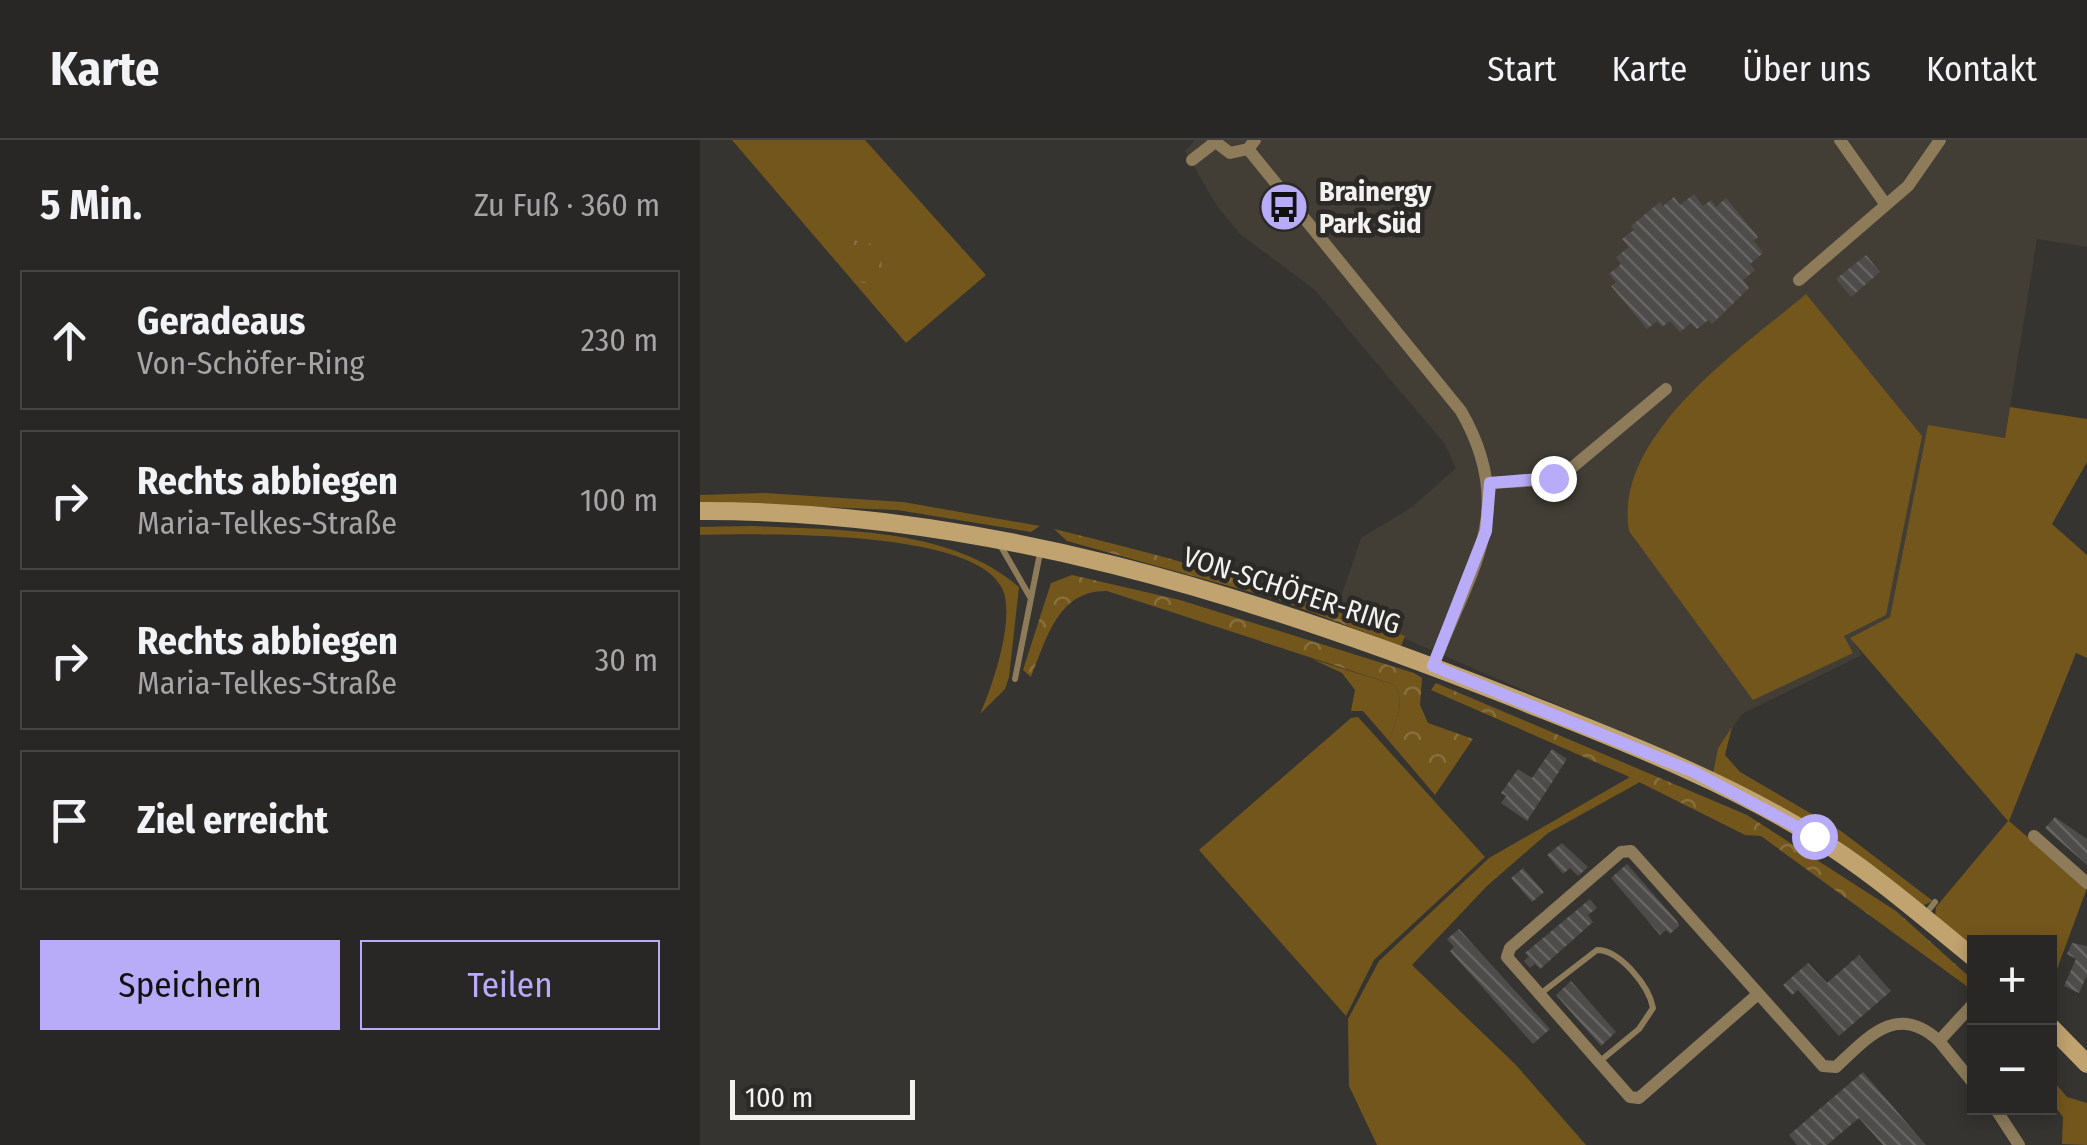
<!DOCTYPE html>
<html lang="de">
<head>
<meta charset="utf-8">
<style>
	body { margin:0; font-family:"Fira Sans Condensed",sans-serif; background:#302f2d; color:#f1f3f6 }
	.controls { position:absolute; right:30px; bottom:30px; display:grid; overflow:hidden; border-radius:0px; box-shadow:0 5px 15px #0003 }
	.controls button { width:90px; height:90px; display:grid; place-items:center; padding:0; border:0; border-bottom:2px solid #444442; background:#282725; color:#f1f3f6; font:50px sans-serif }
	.scale { position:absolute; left:30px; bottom:25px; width:185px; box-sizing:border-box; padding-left:10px; border:5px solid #f3f2f0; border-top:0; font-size:28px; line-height:35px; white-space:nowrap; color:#f3f2f0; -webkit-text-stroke:8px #2b2a27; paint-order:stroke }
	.stop { position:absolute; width:30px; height:30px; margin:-22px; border:8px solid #b8abf7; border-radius:50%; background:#fff }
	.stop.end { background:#b8abf7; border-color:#fff; box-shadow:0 2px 10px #0008 }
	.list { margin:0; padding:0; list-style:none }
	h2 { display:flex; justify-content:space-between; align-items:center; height:130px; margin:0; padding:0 40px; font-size:42px }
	h2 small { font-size:32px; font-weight:400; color:#a5a5a7 }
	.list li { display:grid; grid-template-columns:65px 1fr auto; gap:30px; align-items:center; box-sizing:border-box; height:140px; margin:0 20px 20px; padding:0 20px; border:2px solid #444442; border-radius:0px }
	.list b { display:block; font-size:38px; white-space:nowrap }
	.list p { margin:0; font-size:32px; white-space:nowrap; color:#a5a5a7 }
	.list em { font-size:32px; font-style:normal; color:#a5a5a7 }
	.actions { display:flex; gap:20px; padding:30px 40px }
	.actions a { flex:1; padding:22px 0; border:2px solid #b8abf7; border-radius:0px; text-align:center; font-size:35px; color:#b8abf7 }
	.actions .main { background:#b8abf7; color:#111 }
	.icon { flex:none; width:55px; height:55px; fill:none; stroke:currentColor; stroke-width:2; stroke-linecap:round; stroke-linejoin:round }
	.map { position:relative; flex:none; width:1387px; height:1005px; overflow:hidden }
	header { display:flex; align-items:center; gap:60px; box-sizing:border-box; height:140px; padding:0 50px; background:#282725; border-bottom:2px solid #444442 }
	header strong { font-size:48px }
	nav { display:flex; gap:55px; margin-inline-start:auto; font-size:35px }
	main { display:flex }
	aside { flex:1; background:#282725 }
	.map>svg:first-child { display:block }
</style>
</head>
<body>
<header>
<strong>Karte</strong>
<nav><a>Start</a><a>Karte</a><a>Über uns</a><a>Kontakt</a></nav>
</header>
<main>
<aside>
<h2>5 Min.<small>Zu Fuß · 360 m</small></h2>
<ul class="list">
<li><svg class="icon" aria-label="ahead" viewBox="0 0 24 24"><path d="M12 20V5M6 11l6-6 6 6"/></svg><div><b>Geradeaus</b><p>Von-Schöfer-Ring</p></div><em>230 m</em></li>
<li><svg class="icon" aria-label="right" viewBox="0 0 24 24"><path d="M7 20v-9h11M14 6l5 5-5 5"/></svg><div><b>Rechts abbiegen</b><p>Maria-Telkes-Straße</p></div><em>100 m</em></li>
<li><svg class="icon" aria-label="right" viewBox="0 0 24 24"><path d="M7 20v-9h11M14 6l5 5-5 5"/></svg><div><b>Rechts abbiegen</b><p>Maria-Telkes-Straße</p></div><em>30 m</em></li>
<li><svg class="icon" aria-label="arrive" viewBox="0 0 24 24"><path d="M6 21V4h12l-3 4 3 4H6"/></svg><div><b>Ziel erreicht</b></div></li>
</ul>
<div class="actions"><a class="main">Speichern</a><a>Teilen</a></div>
</aside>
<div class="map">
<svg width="1387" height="1005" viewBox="0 0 1387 1005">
	<defs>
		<pattern id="forest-crowns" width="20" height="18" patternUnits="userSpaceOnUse" patternTransform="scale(2.5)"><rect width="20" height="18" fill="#73561c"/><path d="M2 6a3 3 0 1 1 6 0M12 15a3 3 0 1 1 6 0" fill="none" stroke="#876f3d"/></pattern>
		<pattern id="building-back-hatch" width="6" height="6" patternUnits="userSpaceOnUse" patternTransform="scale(2.5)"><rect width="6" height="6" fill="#4e4c4a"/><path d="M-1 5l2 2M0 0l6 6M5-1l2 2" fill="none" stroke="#686664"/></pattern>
	</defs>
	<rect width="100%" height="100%" fill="#353431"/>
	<path fill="#423e36" d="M495,0H1387V107L1337,99L1305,298L1228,286L1190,477L1151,498L1162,515L1042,574L1018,608L1012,632L637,469L661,398L712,367L756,328L744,303L615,150L540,94L517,66L485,11Z"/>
	<path fill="#73561c" d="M32,0H165L286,135L206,203Z
		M1106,154L1222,296L1186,475L1144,496L1153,513L1053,560L929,391C913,295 1041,209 1106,154Z
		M1310,267L1387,279V322L1352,384L1387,415V518L1376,513L1309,681L1387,748L1350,848V802H1274V806L1235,776L1236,767L1308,681L1150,498L1190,477L1228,285L1305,298Z
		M65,353L203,362L340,386L331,392L197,370L0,362V355Z
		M51,386C137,390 251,387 319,447L309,537L305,549L280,574C293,545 316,477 302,448C273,388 59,394 0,395V387Z
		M612,519L695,545C706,563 695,583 689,601L663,571H651L655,550L642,533Z
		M658,577L785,717L674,820L646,876L499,710L651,578Z
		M1032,587L1025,615L1040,632L1141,691L1233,761L1222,766L1013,632L1018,608Z
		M930,637L940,642L848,693L787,746L712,825L816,925L886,1005H677L649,946L648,879L679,821L789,718Z
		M1350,937L1367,957L1387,963V1005L1362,1004L1363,977L1350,960Z"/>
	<path fill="url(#forest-crowns)" d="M150,99L180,106L182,127L170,142L162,143L134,110L138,102Z
		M354,389C473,418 591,450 705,496L701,506L579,460L367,401Z
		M372,435L480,460L714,533L722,538L720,565L728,583L773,599L735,655L689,601C695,583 706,563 695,545L407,451C358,450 347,498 331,537L323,530L351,443Z
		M736,543L1047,675L1196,771L1274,841L1272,850L1061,696L1045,695L925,635L731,550Z"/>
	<path fill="url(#building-back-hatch)" d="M994,54L1003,66L1011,60L1016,67L1026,58L1058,97L1054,101L1063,113L1050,124L1055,130L1043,140L1049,148L1012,184L1008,180L997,189L991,183L980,192L970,181L962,187L957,181L947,189L911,146L916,142L909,134L921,124L916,117L929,107L922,99L934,90L931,86L960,62L963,66L974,57L980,65Z
		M1166,115L1180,132L1151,157L1136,139Z
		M852,609L867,619L827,681L801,663L806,656L801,653L818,629L832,638Z
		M1355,677L1387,699V725L1345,688Z
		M862,703L888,727L878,736L870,728L863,734L847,715Z
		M927,724L977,781L979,786L970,794L966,790L960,795L911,738Z
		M823,728L844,752L832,762L811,738Z
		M890,759L897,768L888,775L893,782L840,829L835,824L830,828L824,821L829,816L825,813Z
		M759,789L850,889L833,904L750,811L754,807L747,799Z
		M1372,803L1387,806V835L1379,853L1364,846L1376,819L1367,814Z
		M1159,815L1191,851L1139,896L1098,850L1092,855L1083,845L1108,823L1127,843Z
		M871,841L916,892L901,906L856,855Z
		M1163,932L1226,1005H1183L1159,978L1127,1005H1097L1089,995Z"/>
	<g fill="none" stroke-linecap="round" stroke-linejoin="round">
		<path stroke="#8d7b5a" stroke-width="6" d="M299,403L330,457
			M315,539L340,413
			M1224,776L1235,762
			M840,854L897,810C920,810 949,846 953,868L939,889L899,922"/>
		<path stroke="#8d7b5a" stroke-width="12" d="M513,0L530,13L548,9L555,0
			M1140,0L1186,65
			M548,9L761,271C819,372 770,429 733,526
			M492,20L514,3
			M1099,140L1208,46L1240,0
			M790,343L843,340L868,331L966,249
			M1334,696L1387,743
			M1058,854L939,958L930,957L807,817L810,808L921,712L931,711L1123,926L1136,927C1168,897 1197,862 1239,901
			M1274,863L1239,901L1274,944
			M1295,968L1319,1005"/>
		<path stroke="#c0a36e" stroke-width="18" d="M0,371C282,370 550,454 811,557C913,598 1018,637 1112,695C1170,730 1222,776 1274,818
			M1350,886L1387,924"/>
	</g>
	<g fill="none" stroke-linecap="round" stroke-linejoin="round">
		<path stroke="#b8abf7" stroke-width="12" d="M853,338L790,343L786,391L733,526L994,632L1114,696"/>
	</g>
	<defs>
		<g id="bus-disc" transform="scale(2.5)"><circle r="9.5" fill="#b8abf7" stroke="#2b2a27"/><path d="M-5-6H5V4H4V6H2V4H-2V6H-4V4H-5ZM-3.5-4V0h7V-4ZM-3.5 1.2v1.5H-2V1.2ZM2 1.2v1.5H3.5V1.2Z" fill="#111"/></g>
	</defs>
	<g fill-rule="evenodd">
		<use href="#bus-disc" x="584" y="67"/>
	</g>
	<g text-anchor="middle" stroke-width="9" stroke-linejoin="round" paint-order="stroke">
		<g font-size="28" font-weight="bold" fill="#f3f2f0" stroke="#2b2a27" text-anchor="start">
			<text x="619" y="61">Brainergy<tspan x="619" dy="32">Park Süd</tspan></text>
		</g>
		<g font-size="28" fill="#f3f2f0" stroke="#2b2a27">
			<text transform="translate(592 450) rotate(18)" y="10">VON-SCHÖFER-RING</text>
		</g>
	</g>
</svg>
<div class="controls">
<button>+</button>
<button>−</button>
</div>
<div class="scale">100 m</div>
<div class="stop" style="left:1114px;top:696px"></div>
<div class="stop end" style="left:853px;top:338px"></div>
</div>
</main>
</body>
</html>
